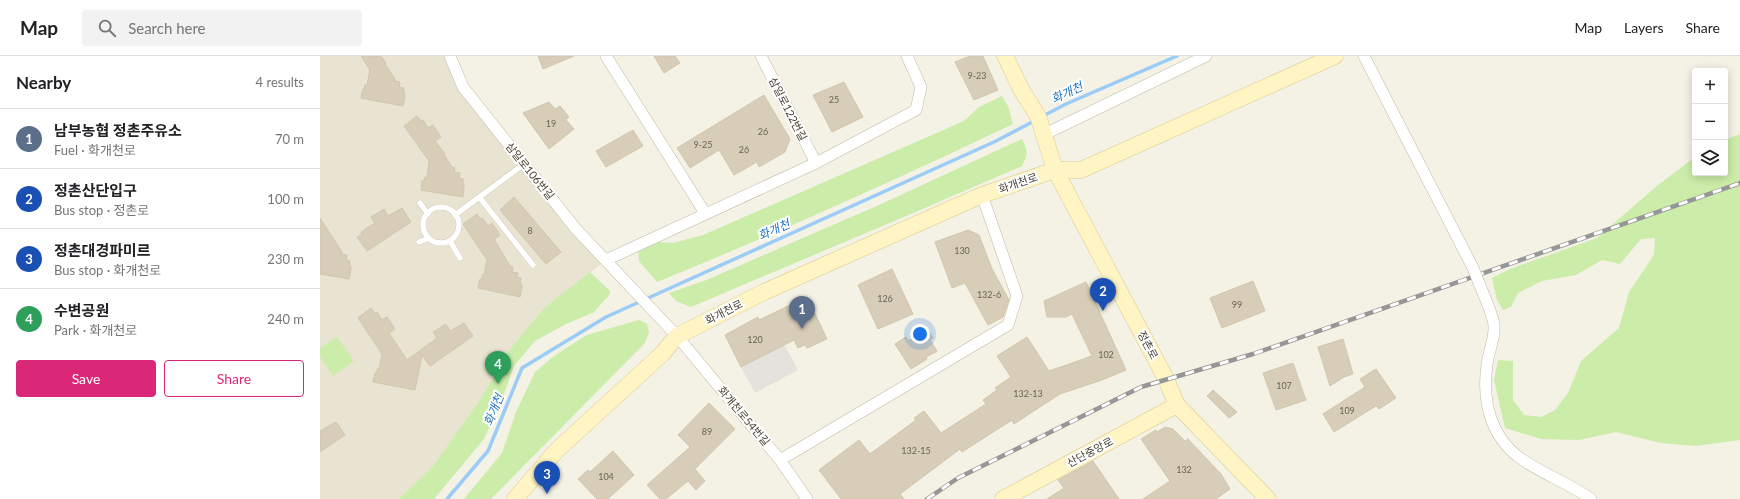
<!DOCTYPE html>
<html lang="en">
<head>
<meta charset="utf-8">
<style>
	body { margin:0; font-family:Lato,"Noto Sans KR",sans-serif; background:#f2f2f2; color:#202124 }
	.controls { position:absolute; right:12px; top:12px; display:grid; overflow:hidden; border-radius:4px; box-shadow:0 2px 10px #0003 }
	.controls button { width:36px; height:36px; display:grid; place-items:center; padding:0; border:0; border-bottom:1px solid #e0e0e0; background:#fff; color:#202124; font:20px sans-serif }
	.you { position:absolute; left:600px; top:278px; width:14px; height:14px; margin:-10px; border:3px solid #fff; border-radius:50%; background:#1a73e8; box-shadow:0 0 0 6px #1a73e833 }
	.badge { display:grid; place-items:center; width:26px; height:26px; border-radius:50%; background:#db2777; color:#fff; font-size:13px; font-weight:700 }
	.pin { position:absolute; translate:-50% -33px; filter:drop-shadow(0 1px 2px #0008) }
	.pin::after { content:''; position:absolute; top:21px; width:14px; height:12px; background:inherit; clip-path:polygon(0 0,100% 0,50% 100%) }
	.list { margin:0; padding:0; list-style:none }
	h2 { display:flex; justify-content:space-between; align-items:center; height:52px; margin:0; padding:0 16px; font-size:17px }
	h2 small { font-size:13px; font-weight:400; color:#757577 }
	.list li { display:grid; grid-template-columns:26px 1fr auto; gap:12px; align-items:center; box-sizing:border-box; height:60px; padding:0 16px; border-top:1px solid #e0e0e0 }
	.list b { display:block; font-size:15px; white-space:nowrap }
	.list p { margin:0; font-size:13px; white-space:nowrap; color:#757577 }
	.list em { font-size:13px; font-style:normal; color:#757577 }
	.actions { display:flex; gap:8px; padding:12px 16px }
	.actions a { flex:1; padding:9px 0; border:1px solid #db2777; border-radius:4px; text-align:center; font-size:14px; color:#db2777 }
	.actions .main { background:#db2777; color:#fff }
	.icon { flex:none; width:22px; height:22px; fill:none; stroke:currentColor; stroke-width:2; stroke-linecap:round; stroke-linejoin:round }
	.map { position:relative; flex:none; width:1420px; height:443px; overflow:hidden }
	header { display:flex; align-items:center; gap:24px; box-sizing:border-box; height:56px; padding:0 20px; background:#fff; border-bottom:1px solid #e0e0e0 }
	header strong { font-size:19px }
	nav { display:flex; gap:22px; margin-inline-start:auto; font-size:14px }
	.search { width:280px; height:36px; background:#f2f2f2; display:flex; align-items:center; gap:10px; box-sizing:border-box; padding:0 14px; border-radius:4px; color:#757577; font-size:15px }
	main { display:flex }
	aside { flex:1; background:#fff }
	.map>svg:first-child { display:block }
</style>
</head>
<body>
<header>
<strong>Map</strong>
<div class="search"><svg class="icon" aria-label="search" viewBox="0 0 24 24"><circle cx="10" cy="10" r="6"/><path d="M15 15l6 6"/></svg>Search here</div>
<nav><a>Map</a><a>Layers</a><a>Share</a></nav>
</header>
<main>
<aside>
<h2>Nearby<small>4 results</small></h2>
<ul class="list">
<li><span class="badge" style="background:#5c6f8a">1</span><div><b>남부농협 정촌주유소</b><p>Fuel · 화개천로</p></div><em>70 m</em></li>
<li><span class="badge" style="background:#1a4fb4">2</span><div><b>정촌산단입구</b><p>Bus stop · 정촌로</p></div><em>100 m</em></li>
<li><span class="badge" style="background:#1a4fb4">3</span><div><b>정촌대경파미르</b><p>Bus stop · 화개천로</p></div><em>230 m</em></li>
<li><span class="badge" style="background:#2e9e5b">4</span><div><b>수변공원</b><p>Park · 화개천로</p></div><em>240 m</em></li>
</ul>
<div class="actions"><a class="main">Save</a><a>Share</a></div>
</aside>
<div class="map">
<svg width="1420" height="443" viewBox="0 0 1420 443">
	<rect width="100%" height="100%" fill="#f4f1e5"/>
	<path fill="#e9e3d2" d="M0,0H130L143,31L286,204L224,252L191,292L159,345L113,410L79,443H0Z"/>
	<path fill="#cbeda9" d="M682,40L688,50L693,68C576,124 458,177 337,226L319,205L318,194L339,186L353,187L383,179L644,65L659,51Z
		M1420,78V384L1376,390L1341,387L1296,376L1259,384L1221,383L1185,372L1174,324L1178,304L1193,305V344L1204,359L1221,361L1235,354L1248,337L1261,305L1299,272L1309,236L1334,199L1335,182L1321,183L1300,208L1282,204L1256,219L1222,225L1198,237L1191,251L1183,254L1177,244L1172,222L1190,213L1277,182L1338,129L1375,101V117H1405V84Z
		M702,83C708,95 708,98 702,110L593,157L371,251L356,245L349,237L384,225L559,149Z
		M270,216L290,235V238L274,256L244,269L215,285L194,310L181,346L164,383L114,443H79L113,410L159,345L191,292L224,252Z
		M319,264L327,268L329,277L324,288L171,443H144L182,397L196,356L215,316L234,300L267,279Z
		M17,281L34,305L13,320L0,301V292Z"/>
	<path fill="#e5e2de" d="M464,288L478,314L435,337L421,311Z"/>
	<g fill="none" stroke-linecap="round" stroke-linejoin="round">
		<path stroke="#9bccf7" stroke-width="3.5" d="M723,60L746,48L857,0
			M127,443L168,395L202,312L286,261L674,86L716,64"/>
	</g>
	<path fill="#d7cdb9" stroke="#d2c6ac" d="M41,0H61L66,7L65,8L75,23V25L80,26L79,31L84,32L83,36H84L85,40L83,50L41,42L43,33H44L45,29H47L50,14Z
		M218,0H254L223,13Z
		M334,0H355L360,7L344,17Z
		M650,0H663L678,34L654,44L635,6Z
		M524,26L543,61L512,76L493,39Z
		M444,39L470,83L465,96L439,111L437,106L414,119L399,94L370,112L357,92Z
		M229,46L235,53L240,50L249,61L246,64L254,73L229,93L203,57Z
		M97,60L101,65L103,64L108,72L113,69L121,81L115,85L125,98L124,99L132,111L135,112L134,116L140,117L139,122L143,123V127L144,128V132L143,141L101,134L102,125H104L105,121H107L109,105L84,70Z
		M313,74L323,90L286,111L276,95Z
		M194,141L241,196L226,208L180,154Z
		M82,152L91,166L47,195L37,181L42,178L41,176L55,167L51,161L64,153L68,160Z
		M157,158L160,163L162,162L168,170L172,167L180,179L174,183L190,210L193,211L192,216L198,217L197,221L201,222L200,227H201L202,231L200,241L158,232L160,223H162V219H164L167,204L143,168Z
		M0,162L22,196L21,198L27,199L26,204L30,205L29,209L31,210V213L29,223L0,218Z
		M648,174L659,179L672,213L689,244L683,261L668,269L645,227L632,232L615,186Z
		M572,213L593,258L558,273L538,229Z
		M933,225L945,255L902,272L890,242Z
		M766,226L806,314L782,324L740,338L694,368L692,364L642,396L640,393L580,438L584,443H521L499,414L539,384L550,398L596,364L594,362L604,355L621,377L666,348L663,344L677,334L675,332L691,321L677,300L707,281L729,315L772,300L752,258L746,261H727L724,245Z
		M487,241L507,283L487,292L485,289L478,292L474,284L421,311L405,279L438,261L439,264Z
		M51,252L55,257L57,256L62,264L67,261L75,273L69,277L87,304L117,282L113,276L126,268L130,275L144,267L153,280L110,310L102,299L95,334L53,326L55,317H57V313H59L62,298L38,262Z
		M608,273L613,282L610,284L617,295L606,301L607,303L591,313L575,288L586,281L588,285Z
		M1023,283L1033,318L1024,321L1010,330L998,291Z
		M973,307L986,344L956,354L943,317Z
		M1056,313L1076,342L1059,353L1056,350L1014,376L1003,358L1045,331L1040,323Z
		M893,334L917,356L909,362L887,340Z
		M389,347L415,373L375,413L385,425L376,434L368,425L346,443H340L327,429L370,391L358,379Z
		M16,366L25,379L0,396V375Z
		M845,371L853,373L865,385L868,383L901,418L910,433L896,443H823L850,425L821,383L836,374L837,376Z
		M293,395L314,419L288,443H277L258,423L268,414L270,416Z
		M773,405L799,443H727L744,432L738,424Z"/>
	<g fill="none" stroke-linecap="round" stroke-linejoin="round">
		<g stroke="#c1b9a7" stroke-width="6">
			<path id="lane" d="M160,142L213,209
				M100,147L108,158
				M103 169a18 18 0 1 1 36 0a18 18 0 1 1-36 0Z
				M135,159L204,108
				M130,185L140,202
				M99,186L109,182"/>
		</g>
		<g stroke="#c1b9a7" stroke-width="12">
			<path id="street" d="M130,0L143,31L256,173L357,280L460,404L487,443
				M286,0L385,157
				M441,0L496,107
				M1044,0L1153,212
				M723,79L886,0
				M286,204L496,107L596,54L601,31L587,0
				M1159,227C1163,237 1174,261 1174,270C1175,283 1168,297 1167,309C1162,344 1170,380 1200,402C1222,418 1249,427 1271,443
				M460,404L688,269L697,240L662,139"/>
		</g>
		<g stroke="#d8ca90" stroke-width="17">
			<path id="secondary" d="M685,0L702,35L718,60L735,114L846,323L857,349L948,443
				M195,443L236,395L343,297L357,280L444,236L662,139L735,114H761L1015,0
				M683,443L857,349"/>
		</g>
		<use href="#lane" stroke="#fff" stroke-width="5.5"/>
		<use href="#street" stroke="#fff" stroke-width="11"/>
		<use href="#secondary" stroke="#fff4c4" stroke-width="16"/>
		<g stroke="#969696" stroke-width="4.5">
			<path id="rail" d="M607,443L638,422L821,331L933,298L1420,127"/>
		</g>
		<use href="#rail" stroke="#fff" stroke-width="3" stroke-dasharray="9" stroke-linecap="butt"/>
		<g stroke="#c1b9a7" stroke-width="12" stroke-linecap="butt">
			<path id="street-bridge" d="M1153,212L1159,227"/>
		</g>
		<use href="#street-bridge" stroke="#fff" stroke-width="11"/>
	</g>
	<g text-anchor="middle" stroke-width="4" stroke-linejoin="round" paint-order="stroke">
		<g font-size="9" fill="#6b6455">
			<text x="657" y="23">9-23</text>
			<text x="514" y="47">25</text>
			<text x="231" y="71">19</text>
			<text x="443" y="79">26</text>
			<text x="383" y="92">9-25</text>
			<text x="424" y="97">26</text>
			<text x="210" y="178">8</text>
			<text x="642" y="198">130</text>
			<text x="669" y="242">132-6</text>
			<text x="565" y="246">126</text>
			<text x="917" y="252">99</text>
			<text x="435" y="287">120</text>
			<text x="786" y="302">102</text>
			<text x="964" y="333">107</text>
			<text x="708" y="341">132-13</text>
			<text x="1027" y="358">109</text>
			<text x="387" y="379">89</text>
			<text x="596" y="398">132-15</text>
			<text x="864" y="417">132</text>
			<text x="286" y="424">104</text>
		</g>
		<g font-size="11" fill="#474134" stroke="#fff">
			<text transform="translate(468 53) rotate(63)" y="4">삼일로122번길</text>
			<text transform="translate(210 115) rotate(51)" y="4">삼일로106번길</text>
			<text transform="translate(698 127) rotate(-19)" y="4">화개천로</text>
			<text transform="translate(404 256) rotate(-27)" y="4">화개천로</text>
			<text transform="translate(828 289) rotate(62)" y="4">정촌로</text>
			<text transform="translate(424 360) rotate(50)" y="4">화개천로54번길</text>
			<text transform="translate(770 396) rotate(-28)" y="4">산단중앙로</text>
		</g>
		<g font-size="12" font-style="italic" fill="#2273be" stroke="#fff">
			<text transform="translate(747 37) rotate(-25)" y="4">화개천</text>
			<text transform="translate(454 174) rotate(-24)" y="4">화개천</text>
			<text transform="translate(174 354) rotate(-68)" y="4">화개천</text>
		</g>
	</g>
</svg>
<div class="controls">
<button>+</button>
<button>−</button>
<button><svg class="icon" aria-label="layers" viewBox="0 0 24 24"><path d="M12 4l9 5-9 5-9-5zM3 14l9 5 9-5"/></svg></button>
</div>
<div class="you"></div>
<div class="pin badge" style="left:482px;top:273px;background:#5c6f8a">1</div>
<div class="pin badge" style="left:783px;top:255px;background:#1a4fb4">2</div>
<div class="pin badge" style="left:227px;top:438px;background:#1a4fb4">3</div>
<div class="pin badge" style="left:178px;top:328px;background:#2e9e5b">4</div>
</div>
</main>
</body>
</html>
